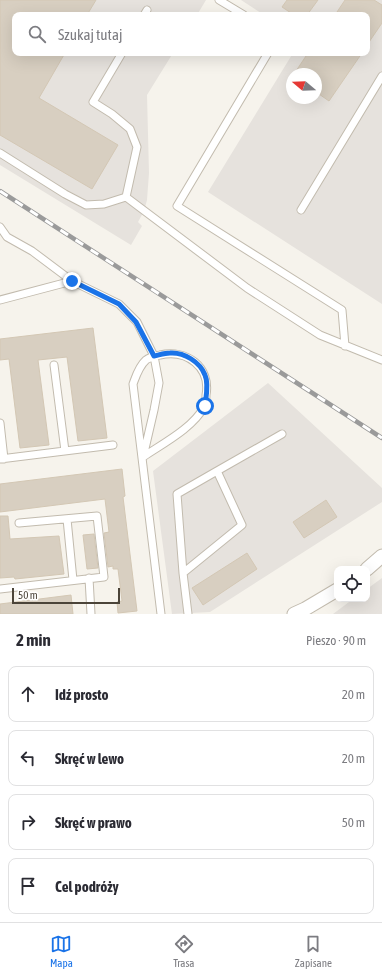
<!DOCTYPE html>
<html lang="pl">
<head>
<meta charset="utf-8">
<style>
	body { margin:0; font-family:"Asap Condensed",sans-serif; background:#f2f2f3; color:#2b2b33 }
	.controls { position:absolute; right:12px; bottom:12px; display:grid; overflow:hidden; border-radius:8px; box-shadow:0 4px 16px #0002 }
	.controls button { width:36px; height:36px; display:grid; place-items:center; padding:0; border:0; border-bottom:1px solid #e1e1e2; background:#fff; color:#2b2b33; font:20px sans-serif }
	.compass { position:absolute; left:286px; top:68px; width:36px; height:36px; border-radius:50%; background:#fff; box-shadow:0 4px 16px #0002; rotate:289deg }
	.scale { position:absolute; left:12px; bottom:10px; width:108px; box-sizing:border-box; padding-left:4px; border:2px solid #4b4439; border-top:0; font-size:11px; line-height:14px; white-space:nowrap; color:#4b4439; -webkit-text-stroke:3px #fff; paint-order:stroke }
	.stop { position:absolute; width:12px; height:12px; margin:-9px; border:3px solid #1a73e8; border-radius:50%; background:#fff }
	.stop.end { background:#1a73e8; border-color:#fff; box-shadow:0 1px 4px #0008 }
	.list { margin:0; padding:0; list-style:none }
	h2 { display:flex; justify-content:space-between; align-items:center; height:52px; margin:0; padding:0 16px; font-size:17px }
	h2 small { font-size:13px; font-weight:400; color:#7c7c81 }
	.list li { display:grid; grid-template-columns:26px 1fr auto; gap:12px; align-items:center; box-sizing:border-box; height:56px; margin:0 8px 8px; padding:0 8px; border:1px solid #e1e1e2; border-radius:8px }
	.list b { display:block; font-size:15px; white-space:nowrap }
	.list em { font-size:13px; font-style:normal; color:#7c7c81 }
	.icon { flex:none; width:22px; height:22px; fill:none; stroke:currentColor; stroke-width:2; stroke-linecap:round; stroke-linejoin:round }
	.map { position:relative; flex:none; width:382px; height:614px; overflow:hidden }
	.search { position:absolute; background:#fff; box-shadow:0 4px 16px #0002; left:12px; right:12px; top:12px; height:44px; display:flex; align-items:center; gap:10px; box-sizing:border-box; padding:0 14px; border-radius:8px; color:#7c7c81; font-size:15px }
	.sheet { height:308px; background:#fff }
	nav { display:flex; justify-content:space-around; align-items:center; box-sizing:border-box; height:56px; border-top:1px solid #e1e1e2; background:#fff; font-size:11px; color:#7c7c81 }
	nav a { display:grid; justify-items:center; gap:2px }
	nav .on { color:#1a73e8 }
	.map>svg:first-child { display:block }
</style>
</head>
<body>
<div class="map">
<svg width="382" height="614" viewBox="0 0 382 614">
	<rect width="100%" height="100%" fill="#f6f3ec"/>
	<path fill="#e6e2dd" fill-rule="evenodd" d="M0,0H206L197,15H15V53H173L147,95L149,173L147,200L144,211L138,222L142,226L131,245L0,165Z
		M241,0H382V304L208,192L293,53H367V15H264ZM292,74H316V98H292Z
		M268,383L382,488V502L210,612L172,614L153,471Z
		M382,578V614H333L353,599H367V589Z"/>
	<path fill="#d8cfc1" stroke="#d3c7b4" d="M0,0H96L87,15H15V53H65L39,98L118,145L92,189L0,135Z
		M287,0H318L307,15H294L282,7Z
		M345,0H374L382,5V23L367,45V15H335Z
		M308,53H362L329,101L316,92V74H294Z
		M93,328L107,438L78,441L67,357L38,360L49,445L20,448L9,359L0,360V339Z
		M122,469L125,496L123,497L137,611L118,613L117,602L122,601L118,569H113V566L108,567L104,533L109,532L105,499L0,512V484Z
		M326,500L337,517L304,538L293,522Z
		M0,516H8L10,539L59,536L64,574L15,579L14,577L0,578Z
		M94,534L98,568L87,569L83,535Z
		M247,553L257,569L203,605L192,588Z
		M71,595L73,614H0V604Z"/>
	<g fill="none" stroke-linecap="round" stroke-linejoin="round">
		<g stroke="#c2bbae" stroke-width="9">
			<path id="service" d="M219,0L244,15
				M144,15L147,10
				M122,53L93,102L112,114L130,129L137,147L126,197L247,288L320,335L382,360
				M268,53L177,206L342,310L345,346
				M0,153L65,194L86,205L104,204L126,197
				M301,210L382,76
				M0,227L7,237L32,251L72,281L119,304L137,322L154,356L159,383L154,410L144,453
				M0,300L72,281
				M54,365L65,451
				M0,423L4,459
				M143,457C162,444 193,428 204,407C206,404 206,399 206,395C211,367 187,349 160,355C156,356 150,357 146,360C139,366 136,376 133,384L161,614
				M0,459L113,445
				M67,519L73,580
				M183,573L177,494L217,471
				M89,578L91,614
				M0,589L104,577L97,516L19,523
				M188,614L183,573L242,525L217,471L282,434"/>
		</g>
		<g stroke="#c2bbae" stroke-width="15">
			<path id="minor" d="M367,569L382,556
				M294,614L305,609L337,590"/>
		</g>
		<use href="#service" stroke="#fff" stroke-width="7"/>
		<use href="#minor" stroke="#fff" stroke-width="13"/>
		<g stroke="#9a9a9a" stroke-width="4.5">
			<path id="rail" d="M0,191L382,438"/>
		</g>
		<use href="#rail" stroke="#fff" stroke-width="3" stroke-dasharray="9" stroke-linecap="butt"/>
	</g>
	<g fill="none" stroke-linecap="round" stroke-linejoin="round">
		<path stroke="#1a73e8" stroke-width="5" d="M72,281L119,304L136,322L154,356C159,355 165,353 170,353C184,352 200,362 205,375C209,384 206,397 205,406"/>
	</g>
</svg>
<div class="controls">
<button><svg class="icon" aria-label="locate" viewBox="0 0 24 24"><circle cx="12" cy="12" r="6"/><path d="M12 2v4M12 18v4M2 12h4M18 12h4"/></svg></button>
</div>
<svg class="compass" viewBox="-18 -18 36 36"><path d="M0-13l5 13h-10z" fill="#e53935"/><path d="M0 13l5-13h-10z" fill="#7c7c81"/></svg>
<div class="scale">50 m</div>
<div class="stop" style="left:205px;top:406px"></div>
<div class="stop end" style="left:72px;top:281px"></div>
<div class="search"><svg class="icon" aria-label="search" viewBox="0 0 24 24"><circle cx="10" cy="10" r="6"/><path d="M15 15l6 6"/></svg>Szukaj tutaj</div>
</div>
<section class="sheet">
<h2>2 min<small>Pieszo · 90 m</small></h2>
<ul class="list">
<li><svg class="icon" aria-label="ahead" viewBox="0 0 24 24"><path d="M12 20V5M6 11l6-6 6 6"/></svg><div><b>Idź prosto</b></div><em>20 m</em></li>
<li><svg class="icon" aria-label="left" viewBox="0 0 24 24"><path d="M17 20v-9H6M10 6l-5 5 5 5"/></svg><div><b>Skręć w lewo</b></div><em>20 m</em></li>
<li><svg class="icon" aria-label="right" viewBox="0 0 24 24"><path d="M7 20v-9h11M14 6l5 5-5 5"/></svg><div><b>Skręć w prawo</b></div><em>50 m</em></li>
<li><svg class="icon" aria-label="arrive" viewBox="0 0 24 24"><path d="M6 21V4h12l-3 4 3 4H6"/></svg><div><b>Cel podróży</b></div></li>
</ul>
</section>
<nav>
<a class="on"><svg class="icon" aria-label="map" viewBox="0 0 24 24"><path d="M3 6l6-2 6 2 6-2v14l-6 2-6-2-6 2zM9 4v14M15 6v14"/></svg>Mapa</a>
<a><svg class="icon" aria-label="directions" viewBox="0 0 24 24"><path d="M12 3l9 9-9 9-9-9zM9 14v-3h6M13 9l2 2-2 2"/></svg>Trasa</a>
<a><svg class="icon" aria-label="saved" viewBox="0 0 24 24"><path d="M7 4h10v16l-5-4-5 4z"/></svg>Zapisane</a>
</nav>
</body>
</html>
